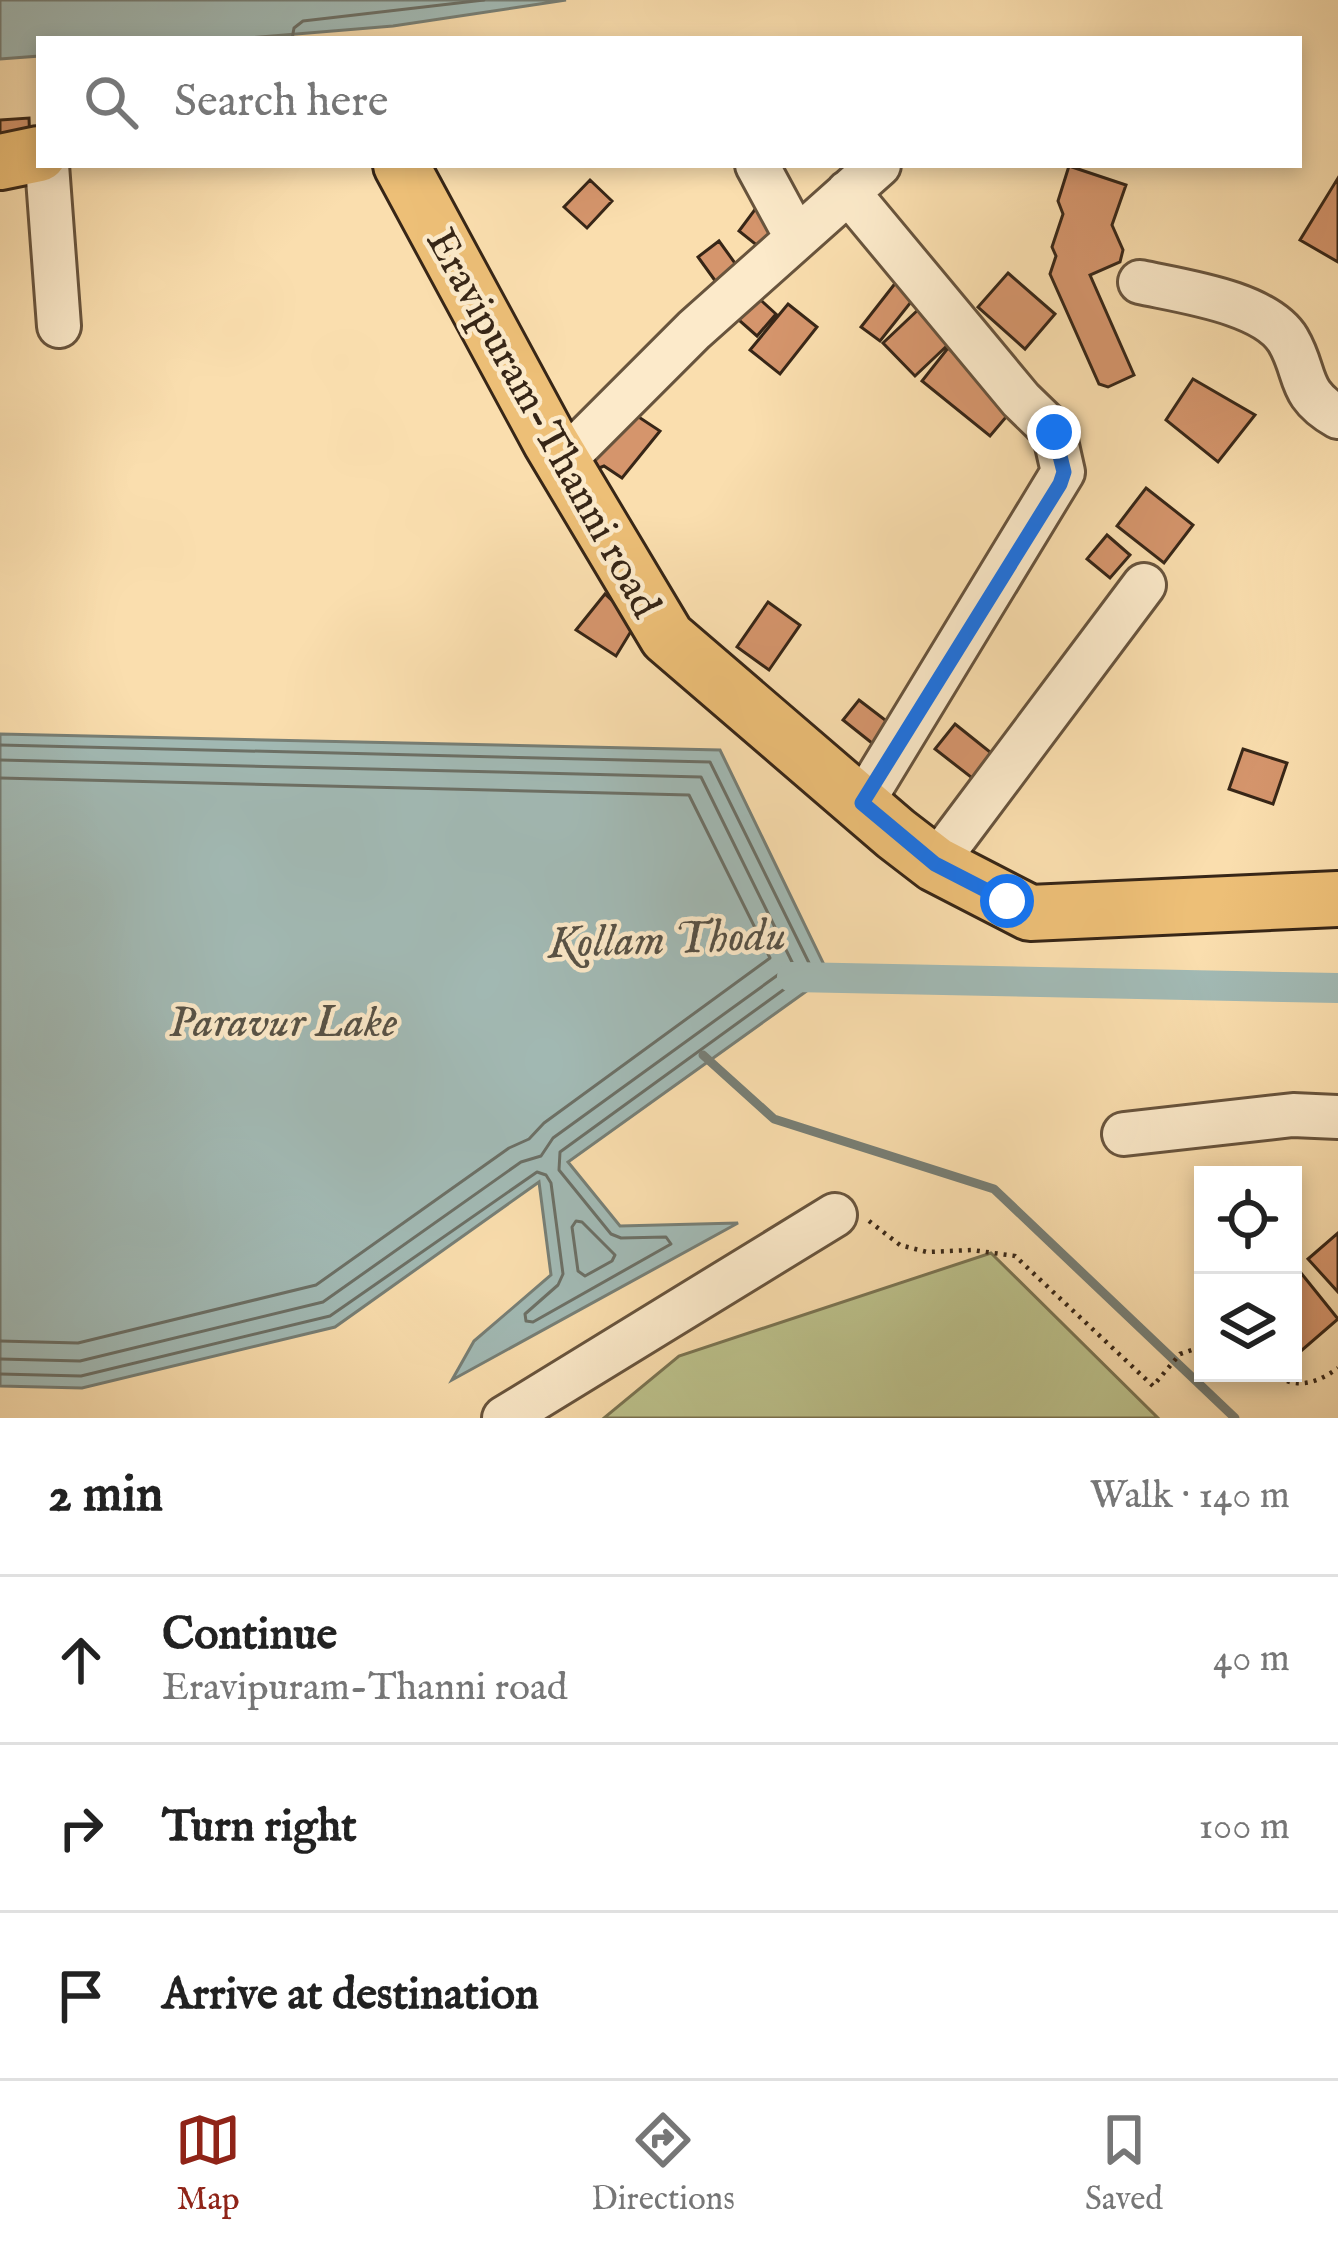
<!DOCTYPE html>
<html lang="en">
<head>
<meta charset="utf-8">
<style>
	body { margin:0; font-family:"IM FELL English",serif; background:#f2f2f2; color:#222 }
	.controls { position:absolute; right:36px; bottom:36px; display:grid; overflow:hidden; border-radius:0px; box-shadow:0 6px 18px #0003 }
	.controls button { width:108px; height:108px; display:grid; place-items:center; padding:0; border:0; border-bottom:3px solid #e0e0e0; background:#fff; color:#222; font:60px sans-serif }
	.stop { position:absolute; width:36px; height:36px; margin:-27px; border:9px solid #1a73e8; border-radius:50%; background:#fff }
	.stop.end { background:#1a73e8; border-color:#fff; box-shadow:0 3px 12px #0008 }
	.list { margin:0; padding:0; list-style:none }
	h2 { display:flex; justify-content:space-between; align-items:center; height:156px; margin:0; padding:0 48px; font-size:51px }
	h2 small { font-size:39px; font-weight:400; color:#767676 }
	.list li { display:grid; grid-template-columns:78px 1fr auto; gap:36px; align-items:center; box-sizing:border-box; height:168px; padding:0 48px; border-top:3px solid #e0e0e0 }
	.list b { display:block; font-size:45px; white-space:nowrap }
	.list p { margin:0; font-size:39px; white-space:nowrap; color:#767676 }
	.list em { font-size:39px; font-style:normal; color:#767676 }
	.icon { flex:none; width:66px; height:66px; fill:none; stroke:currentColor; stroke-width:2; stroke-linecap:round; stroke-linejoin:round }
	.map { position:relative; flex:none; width:1338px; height:1418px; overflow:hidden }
	.search { position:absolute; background:#fff; box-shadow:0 6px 18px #0003; left:36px; right:36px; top:36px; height:132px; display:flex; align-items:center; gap:30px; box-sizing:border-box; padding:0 42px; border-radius:0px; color:#767676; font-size:45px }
	.sheet { height:660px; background:#fff }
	nav { display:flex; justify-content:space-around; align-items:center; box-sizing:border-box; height:168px; border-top:3px solid #e0e0e0; background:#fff; font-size:33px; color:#767676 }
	nav a { display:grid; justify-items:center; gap:6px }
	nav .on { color:#8f2418 }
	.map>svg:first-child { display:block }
</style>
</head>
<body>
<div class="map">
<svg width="1338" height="1418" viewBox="0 0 1338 1418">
	<rect width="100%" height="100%" fill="#fadeae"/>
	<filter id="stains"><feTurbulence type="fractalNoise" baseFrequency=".00167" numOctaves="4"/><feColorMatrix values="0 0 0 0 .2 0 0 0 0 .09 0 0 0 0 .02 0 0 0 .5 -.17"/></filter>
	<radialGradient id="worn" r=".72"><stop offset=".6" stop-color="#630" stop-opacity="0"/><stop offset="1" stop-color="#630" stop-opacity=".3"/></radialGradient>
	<path fill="#bcc28c" stroke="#7a7452" stroke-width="3" d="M991,1253L1158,1418H604L679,1356Z"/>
	<path fill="#a2bab5" stroke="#777f76" stroke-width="3" d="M0,0H566L393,26L237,39H39V56L0,59Z
		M0,734L720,750L829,975L568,1162L620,1226L738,1223L452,1380L474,1341L551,1275L539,1182L335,1327L82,1388L0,1386Z"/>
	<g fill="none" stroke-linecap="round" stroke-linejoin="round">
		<path stroke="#6c7066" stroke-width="3" d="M292,39L294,28L303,21L484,0
			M0,745L710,762L812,969L560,1152L559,1170L611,1234L621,1238L666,1237L671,1244L533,1322L526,1321L525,1314L558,1285L563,1274L551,1183L546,1175L537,1172L330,1316L81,1376L0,1374
			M0,760L701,777L793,964L553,1138L541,1156L521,1162L323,1302L80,1361L0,1359
			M0,778L689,795L770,958L544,1123L529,1139L509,1148L316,1285L78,1343L0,1341
			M576,1221L582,1222L615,1255L612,1261L585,1276L578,1271L572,1227Z"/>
		<path stroke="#777f76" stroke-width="9" d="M703,1055L774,1119L994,1189L1235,1418"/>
		<path stroke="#a2bab5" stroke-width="30" d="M792,977L1338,988"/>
	</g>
	<path fill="#d5956c" stroke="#372617" stroke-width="3" d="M29,118L30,145L0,146V120Z
		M1069,166L1126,185L1112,225L1123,250L1120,262L1090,275L1134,375L1108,387L1099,384L1050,274L1056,256L1052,247L1063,214L1058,201Z
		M1338,178V262L1300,240Z
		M590,180L612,201L587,228L564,207Z
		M759,204L780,220L759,247L739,231Z
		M719,241L745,277L724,293L698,257Z
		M1008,273L1055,314L1025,349L978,307Z
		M897,281L915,297L880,341L861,327Z
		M752,292L776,314L757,336L732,314Z
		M788,304L817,327L780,374L750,350Z
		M921,307L953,340L915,376L883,343Z
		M948,348L1017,404L990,436L922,381Z
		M1193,379L1255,415L1218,462L1166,420Z
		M625,408L660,431L622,478L604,466L599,468L590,462Z
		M1146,488L1193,525L1164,563L1117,526Z
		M1107,535L1130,555L1110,578L1087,559Z
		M605,594L636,623L616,656L576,630Z
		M768,602L800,625L769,670L737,647Z
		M859,700L893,726L877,747L843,720Z
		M955,724L995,756L976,781L935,749Z
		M1243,749L1287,763L1273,804L1229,789Z
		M1338,1233V1292L1308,1259Z
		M1297,1268L1338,1319L1294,1357L1293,1271Z"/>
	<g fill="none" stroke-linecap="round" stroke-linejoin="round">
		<g stroke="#68543d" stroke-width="48">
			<path id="minor" d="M47,165L59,326
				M757,165L796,237
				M848,192L1021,400L1054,432L1063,472L862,803
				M1140,282C1181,291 1265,302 1288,340C1308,374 1296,393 1338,417
				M563,461L694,330L879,165
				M935,864L1144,585
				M1124,1134L1293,1115L1338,1117
				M504,1418L835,1215"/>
		</g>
		<g stroke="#372617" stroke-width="60">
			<path id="major" d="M0,162L39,154
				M401,165L550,441L667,637L896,834L935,864L1030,913L1338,899"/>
		</g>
		<path stroke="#372617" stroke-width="4.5" stroke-dasharray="3 6" stroke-linecap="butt" d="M869,1221L900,1245L927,1252L972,1250L1015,1256L1153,1386L1180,1354L1203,1346
			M1271,1373C1295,1390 1316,1384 1338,1368"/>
		<use href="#minor" stroke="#fceaca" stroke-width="42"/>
		<use href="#major" stroke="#edbf77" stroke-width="54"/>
	</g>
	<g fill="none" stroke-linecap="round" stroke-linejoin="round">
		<path stroke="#1a73e8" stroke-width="15" d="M1007,901L935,864L862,803L1060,484L1064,472L1054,432"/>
	</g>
	<g text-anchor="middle" stroke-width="9" stroke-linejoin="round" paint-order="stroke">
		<g font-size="42" fill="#372617" stroke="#fceaca">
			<text transform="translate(545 422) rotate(61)" y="15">Eravipuram-Thanni road</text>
		</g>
		<g font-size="45" font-style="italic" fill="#575246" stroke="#fceaca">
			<text transform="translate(667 937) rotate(-2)" y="16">Kollam Thodu</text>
			<text x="283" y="1036">Paravur Lake</text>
		</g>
	</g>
	<rect width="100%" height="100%" filter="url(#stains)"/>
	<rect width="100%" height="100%" fill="url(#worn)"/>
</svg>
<div class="controls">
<button><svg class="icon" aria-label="locate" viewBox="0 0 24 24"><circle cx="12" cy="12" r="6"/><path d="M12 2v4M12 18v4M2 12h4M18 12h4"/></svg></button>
<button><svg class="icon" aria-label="layers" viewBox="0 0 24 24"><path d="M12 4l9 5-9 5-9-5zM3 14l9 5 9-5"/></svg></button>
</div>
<div class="stop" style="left:1007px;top:901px"></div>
<div class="stop end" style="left:1054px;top:432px"></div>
<div class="search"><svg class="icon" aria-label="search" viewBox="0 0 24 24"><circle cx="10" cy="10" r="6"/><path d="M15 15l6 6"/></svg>Search here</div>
</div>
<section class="sheet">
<h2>2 min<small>Walk · 140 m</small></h2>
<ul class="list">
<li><svg class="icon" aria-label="ahead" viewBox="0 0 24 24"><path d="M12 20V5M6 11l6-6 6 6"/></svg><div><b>Continue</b><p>Eravipuram-Thanni road</p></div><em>40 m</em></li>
<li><svg class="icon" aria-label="right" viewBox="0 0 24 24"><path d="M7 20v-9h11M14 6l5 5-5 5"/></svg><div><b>Turn right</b></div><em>100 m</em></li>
<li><svg class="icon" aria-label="arrive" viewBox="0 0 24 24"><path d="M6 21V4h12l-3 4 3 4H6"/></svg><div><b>Arrive at destination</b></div></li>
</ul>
</section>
<nav>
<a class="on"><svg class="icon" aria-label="map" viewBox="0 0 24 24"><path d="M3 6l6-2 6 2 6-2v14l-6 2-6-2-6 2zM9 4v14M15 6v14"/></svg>Map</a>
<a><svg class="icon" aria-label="directions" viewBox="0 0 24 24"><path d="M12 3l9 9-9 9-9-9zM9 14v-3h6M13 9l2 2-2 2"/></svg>Directions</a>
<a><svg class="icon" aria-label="saved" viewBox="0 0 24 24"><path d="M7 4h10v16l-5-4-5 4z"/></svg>Saved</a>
</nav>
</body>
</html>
